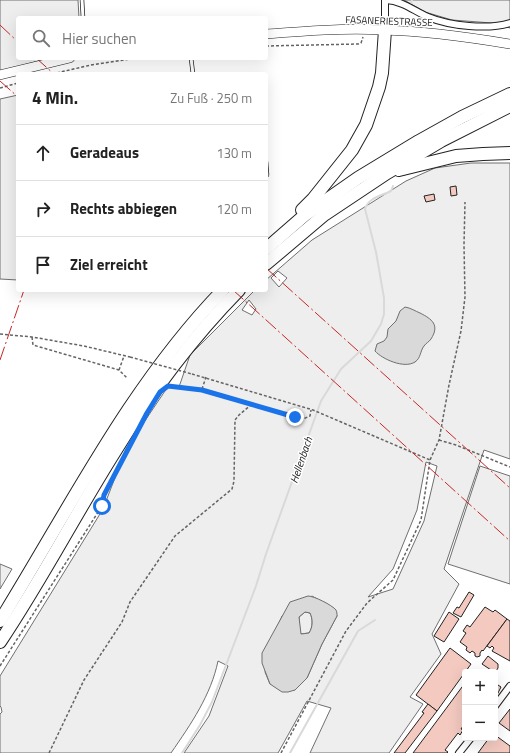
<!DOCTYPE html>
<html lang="de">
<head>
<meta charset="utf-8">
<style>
  :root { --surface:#fff; --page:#f2f2f2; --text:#222; --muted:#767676; --line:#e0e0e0 }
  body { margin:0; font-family:"Titillium Web",sans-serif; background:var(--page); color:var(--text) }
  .controls { position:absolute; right:12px; bottom:12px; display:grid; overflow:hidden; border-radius:4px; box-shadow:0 4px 16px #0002 }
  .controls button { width:36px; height:36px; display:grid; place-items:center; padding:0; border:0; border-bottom:1px solid var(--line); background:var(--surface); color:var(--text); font:20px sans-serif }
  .stop { position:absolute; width:12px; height:12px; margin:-9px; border:3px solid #1a73e8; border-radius:50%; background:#fff }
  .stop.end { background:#1a73e8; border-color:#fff; box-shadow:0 1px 4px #0008 }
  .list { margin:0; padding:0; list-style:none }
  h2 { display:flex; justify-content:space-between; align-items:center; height:52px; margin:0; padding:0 16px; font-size:17px }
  h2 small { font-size:13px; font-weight:400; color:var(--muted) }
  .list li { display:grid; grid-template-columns:26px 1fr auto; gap:12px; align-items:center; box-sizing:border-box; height:56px; padding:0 16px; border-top:1px solid var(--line) }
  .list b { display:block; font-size:15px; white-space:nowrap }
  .list em { font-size:13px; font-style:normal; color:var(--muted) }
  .icon { flex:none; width:22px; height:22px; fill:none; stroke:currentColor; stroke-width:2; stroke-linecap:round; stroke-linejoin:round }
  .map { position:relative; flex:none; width:510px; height:753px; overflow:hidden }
  .search { position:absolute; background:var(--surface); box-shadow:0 4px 16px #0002; left:16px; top:16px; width:252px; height:44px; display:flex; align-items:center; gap:10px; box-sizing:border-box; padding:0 14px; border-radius:4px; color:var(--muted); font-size:15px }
  .panel { position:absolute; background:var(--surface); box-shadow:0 4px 16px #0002; left:16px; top:72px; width:252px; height:220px; border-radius:4px }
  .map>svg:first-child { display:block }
  .green { fill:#eee; stroke:#6f6f6f; fill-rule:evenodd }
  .water { fill:#d9d9d9; stroke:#6f6f6f; fill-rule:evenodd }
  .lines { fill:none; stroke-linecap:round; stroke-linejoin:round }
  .stream { stroke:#d9d9d9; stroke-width:2 }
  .building { fill:#f3c9c0; stroke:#222 }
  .lane-casing { stroke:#222; stroke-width:4.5 }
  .street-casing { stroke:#222; stroke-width:8 }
  .secondary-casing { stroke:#222; stroke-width:10 }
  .highway-casing { stroke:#222; stroke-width:14 }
  .path { stroke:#646464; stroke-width:1.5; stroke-dasharray:3 2; stroke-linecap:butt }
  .lane { stroke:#fff; stroke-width:3 }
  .street { stroke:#fff; stroke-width:6 }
  .secondary { stroke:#fff; stroke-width:9 }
  .highway { stroke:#fff; stroke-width:12 }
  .path-bridge { stroke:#646464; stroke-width:1.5; stroke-dasharray:3 2; stroke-linecap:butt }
  .power { stroke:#c62828; stroke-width:1; stroke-dasharray:14 3 2 3; stroke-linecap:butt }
  .route { stroke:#1a73e8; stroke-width:5 }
  .labels { text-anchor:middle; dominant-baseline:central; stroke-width:3; stroke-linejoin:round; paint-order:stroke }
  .street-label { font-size:10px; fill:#222; stroke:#fff }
  .water-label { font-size:11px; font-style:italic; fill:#222; stroke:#fff }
</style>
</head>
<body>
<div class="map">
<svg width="510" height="753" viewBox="0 0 510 753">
  <rect width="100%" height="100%" fill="#fff"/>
  <g class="green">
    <path d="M0 0H78L79 18H18V58H49L0 72Z"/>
    <path d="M404 0H510V28L492 23 452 20 425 12Z"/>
    <path d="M18 95V280L0 279V99Z"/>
    <path d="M471 163H510V459L484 450 444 569 459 584 432 634 441 654 410 697 423 704 389 753H310L331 708 307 701 278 753H184L209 716 228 666 218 661C211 695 191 724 171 753H0V714L2 712 1 707 0 706V676L103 509 126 449 169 385 179 387 190 355 255 290H266V280L312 240 406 181 435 168ZM278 271 287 278 279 287 271 278ZM249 300 256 309 252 315 242 310ZM426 462 437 466 424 521 393 589 368 597 393 569 417 510ZM312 596 335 609 337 616 322 644 307 678 295 690 270 684 265 672 276 630 282 616Z"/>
    <path d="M480 466 510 476V584L448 564Z"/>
    <path d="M0 564 12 569 0 589Z"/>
    <path d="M305 612 310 613C313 619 313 627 309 633L300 634 299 617Z"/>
  </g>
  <g class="water">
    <path d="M405 307C411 308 415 311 420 313 432 319 440 325 431 339 429 342 426 343 424 346 420 351 421 358 415 362 404 369 382 359 375 351L377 344 384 341 387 337 388 329 396 321 400 311Z"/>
    <path d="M308 596C314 596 332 605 336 610 337 612 337 614 337 616L322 644 307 678 295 690 288 692H282L270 684 262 663V653L290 602ZM305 612 310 613C313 619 313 627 309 633L301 634 299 617Z"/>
  </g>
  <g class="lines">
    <g class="stream">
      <path d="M411 4 412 0"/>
      <path d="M182 753 200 725 212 702 256 586 266 554 321 401 341 369 371 341 381 324 384 314V298L376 252 365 209C368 198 381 196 391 191L393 186"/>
      <path d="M290 753 358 631 375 620"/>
    </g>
  </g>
  <g class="building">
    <path d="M456 186 457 195 451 196 450 187Z"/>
    <path d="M434 194 435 200 426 202 424 196Z"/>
    <path d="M469 592 474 595 461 617 453 613 457 607 459 608Z"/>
    <path d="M485 607 493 612 495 610 507 619 483 651 482 650 480 653V656L477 657 475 656V653L472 651 470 653 466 650 467 647 460 642 466 633 463 631 467 625 470 627Z"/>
    <path d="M449 612 459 619 444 642 434 636Z"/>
    <path d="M507 619 510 621V661L492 651 494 648 492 646 490 648 487 646Z"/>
    <path d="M450 648 471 664 437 711 416 695Z"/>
    <path d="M488 656 498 664V668L496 671 491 670 482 664Z"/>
    <path d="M465 683V723L461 729 463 730 460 735 458 733 445 750 448 752 447 753H413Z"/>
    <path d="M495 683 501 687 497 695 495 693Z"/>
    <path d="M428 704 437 711 405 753H394L424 713 422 712Z"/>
    <path d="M510 709V731L499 723Z"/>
    <path d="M495 735 510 746V753H478L489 738H495Z"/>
  </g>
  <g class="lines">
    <defs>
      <g id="lane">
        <path d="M82 0 83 18"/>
        <path d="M191 58 193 74"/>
        <path d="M266 162 267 175H266"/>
      </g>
      <g id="street">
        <path d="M386 0C403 1 414 11 428 17 450 26 488 30 510 23"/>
        <path d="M385 30V0"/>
        <path d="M495 706 510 686"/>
        <path d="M459 753 471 738"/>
      </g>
      <g id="secondary">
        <path d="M266 34C305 31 344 28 382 30 425 31 468 37 510 44"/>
        <path d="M0 75 70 58"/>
      </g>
      <g id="highway">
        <path d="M399 170 456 156 483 154 510 153"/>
        <path d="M302 210 313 199 352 150 366 125 379 87 382 73 385 30"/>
        <path d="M266 249 305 215 358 178 419 141 462 117 510 94"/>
        <path d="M266 264 324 215 387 173 441 141 510 106"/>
        <path d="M0 621C70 508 130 386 223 290"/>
        <path d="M0 642C41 581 75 515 114 453 150 394 191 339 239 290"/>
      </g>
    </defs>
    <use href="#lane" class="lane-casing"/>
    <use href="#street" class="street-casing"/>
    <use href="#secondary" class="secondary-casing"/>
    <use href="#highway" class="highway-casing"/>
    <g class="path">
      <path d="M266 46 358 44 361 43 363 37"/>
      <path d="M52 74 91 65 137 58"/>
      <path d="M0 88 18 83"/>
      <path d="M0 334 32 337 84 346 130 357"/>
      <path d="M32 337 33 345 119 370 127 378"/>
      <path d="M119 370 124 356"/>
      <path d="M192 374 313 410 430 460"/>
      <path d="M169 386 202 390 303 419 310 416 311 410"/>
      <path d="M202 389 206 377"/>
      <path d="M439 440 456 445 510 467"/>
      <path d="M0 666 102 506 104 495 123 457"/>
      <path d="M49 753 84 680 122 622 130 602 175 536 232 489 234 481 235 420 239 415 252 404"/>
      <path d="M281 753 346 631 367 603 393 580 421 520 430 460 439 440 449 385 461 331 465 297 464 245 465 202"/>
    </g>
    <use href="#lane" class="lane"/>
    <use href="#street" class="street"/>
    <use href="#secondary" class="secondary"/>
    <use href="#highway" class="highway"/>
    <path class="path-bridge" d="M130 357 192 374"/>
    <g class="power">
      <path d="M0 25 18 42"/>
      <path d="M36 58 54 74"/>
      <path d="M0 81 18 97"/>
      <path d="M266 268 510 488"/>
      <path d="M233 290 510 541"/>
      <path d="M0 360 24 290"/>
    </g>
  </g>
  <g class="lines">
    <path class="route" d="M102 506 104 495 147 413 160 392 168 386 202 390 295 417"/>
  </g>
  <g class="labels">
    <g class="street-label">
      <text transform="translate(389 21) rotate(2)">FASANERIESTRASSE</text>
    </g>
    <g class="water-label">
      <text transform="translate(301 460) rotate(-71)">Hellenbach</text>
    </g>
  </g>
</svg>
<div class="controls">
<button>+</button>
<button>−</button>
</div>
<div class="stop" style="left:102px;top:506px"></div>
<div class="stop end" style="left:295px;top:417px"></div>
<div class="search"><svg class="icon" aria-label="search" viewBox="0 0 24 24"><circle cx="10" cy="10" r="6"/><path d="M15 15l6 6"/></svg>Hier suchen</div>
<section class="panel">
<h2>4 Min.<small>Zu Fuß · 250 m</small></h2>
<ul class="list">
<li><svg class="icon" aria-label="ahead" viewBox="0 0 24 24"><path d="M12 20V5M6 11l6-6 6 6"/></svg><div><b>Geradeaus</b></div><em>130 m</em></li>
<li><svg class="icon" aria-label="right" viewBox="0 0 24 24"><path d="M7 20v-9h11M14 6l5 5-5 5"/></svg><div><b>Rechts abbiegen</b></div><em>120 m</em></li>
<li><svg class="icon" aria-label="arrive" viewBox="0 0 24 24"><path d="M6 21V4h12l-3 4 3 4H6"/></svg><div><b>Ziel erreicht</b></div></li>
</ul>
</section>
</div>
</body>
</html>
